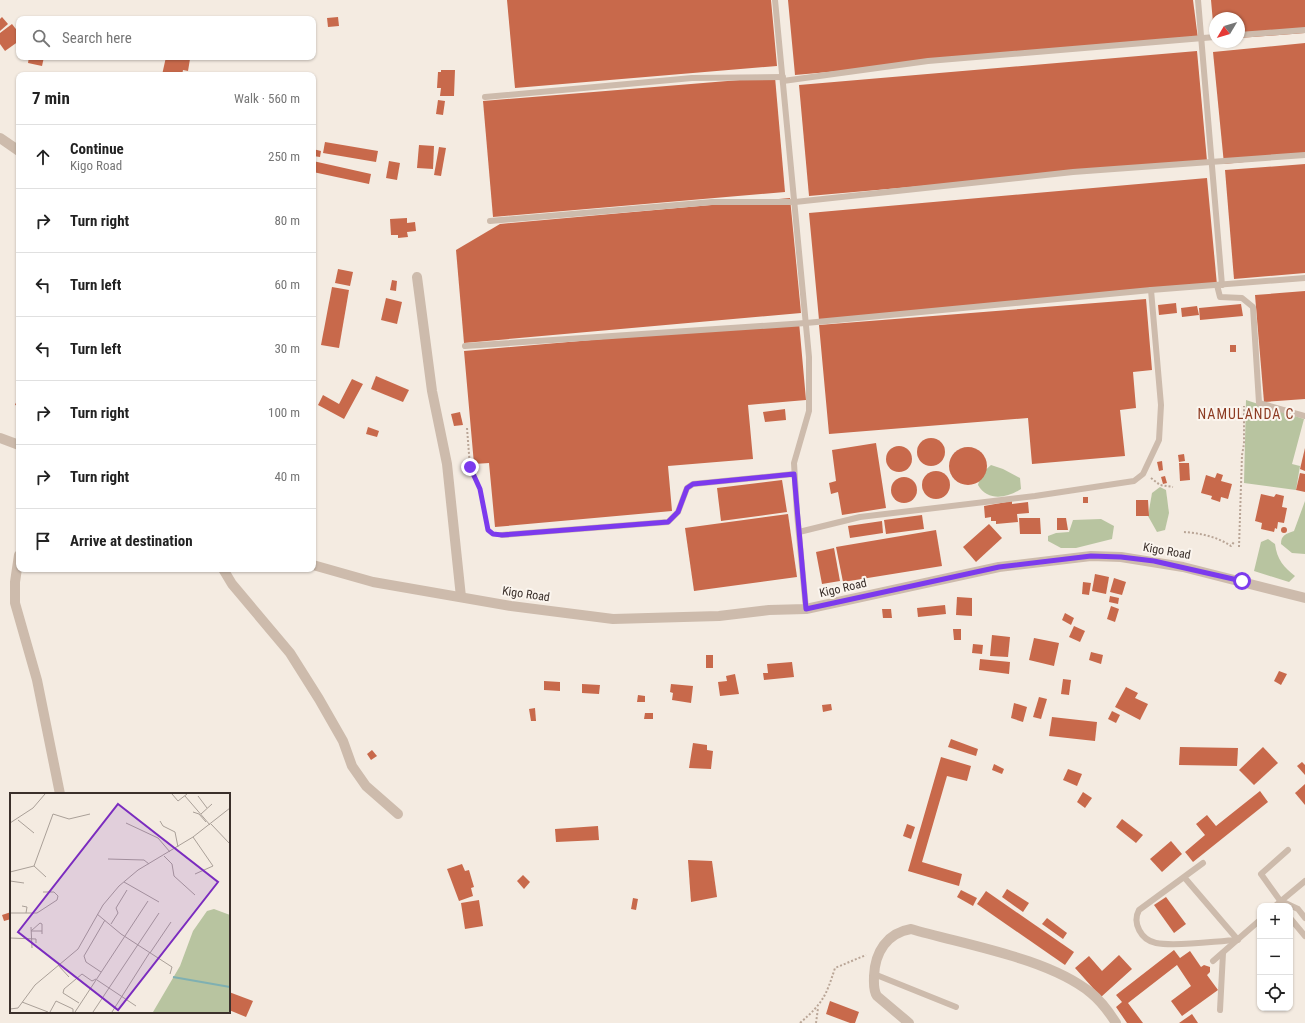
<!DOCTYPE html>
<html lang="en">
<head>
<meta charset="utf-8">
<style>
  :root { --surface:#fff; --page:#f6f6f6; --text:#222; --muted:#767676; --line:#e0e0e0 }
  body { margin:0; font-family:"Roboto Condensed",sans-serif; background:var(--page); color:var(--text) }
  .controls { position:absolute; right:12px; bottom:12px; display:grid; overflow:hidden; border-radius:8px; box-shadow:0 1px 3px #0004 }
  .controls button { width:36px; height:36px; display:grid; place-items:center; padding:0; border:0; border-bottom:1px solid var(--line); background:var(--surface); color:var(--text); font:20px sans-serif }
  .compass { position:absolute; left:1209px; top:12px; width:36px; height:36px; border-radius:50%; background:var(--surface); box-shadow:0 1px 3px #0004; rotate:232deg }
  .stop { position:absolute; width:12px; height:12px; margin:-9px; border:3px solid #7c3aed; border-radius:50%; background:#fff }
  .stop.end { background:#7c3aed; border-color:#fff; box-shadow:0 1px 4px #0008 }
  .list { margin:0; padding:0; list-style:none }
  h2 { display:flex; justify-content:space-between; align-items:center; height:52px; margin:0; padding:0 16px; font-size:17px }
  h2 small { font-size:13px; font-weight:400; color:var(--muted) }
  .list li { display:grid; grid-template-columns:26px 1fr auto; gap:12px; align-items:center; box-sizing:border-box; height:64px; padding:0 16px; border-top:1px solid var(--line) }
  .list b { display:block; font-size:15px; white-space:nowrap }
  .list p { margin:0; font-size:13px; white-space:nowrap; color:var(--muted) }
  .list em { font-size:13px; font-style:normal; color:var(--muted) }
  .icon { flex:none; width:22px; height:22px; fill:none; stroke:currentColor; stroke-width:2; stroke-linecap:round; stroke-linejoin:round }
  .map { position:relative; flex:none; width:1305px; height:1023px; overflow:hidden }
  .search { position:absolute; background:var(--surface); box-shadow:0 1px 3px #0004; left:16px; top:16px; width:300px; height:44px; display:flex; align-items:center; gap:10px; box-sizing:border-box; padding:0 14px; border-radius:8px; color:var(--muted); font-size:15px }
  .panel { position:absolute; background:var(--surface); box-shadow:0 1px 3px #0004; left:16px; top:72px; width:300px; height:500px; border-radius:8px }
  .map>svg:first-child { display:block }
  .green { fill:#b8c4a0 }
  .building { fill:#c8694b }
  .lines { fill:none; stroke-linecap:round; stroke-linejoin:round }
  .path { stroke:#b9a596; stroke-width:2; stroke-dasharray:2 2; stroke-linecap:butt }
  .service { stroke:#cdbbac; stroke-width:6 }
  .minor { stroke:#cdbbac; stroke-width:10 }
  .tertiary { stroke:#cdbbac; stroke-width:10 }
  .route { stroke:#7c3aed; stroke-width:5 }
  .labels { text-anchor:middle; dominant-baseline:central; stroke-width:4; stroke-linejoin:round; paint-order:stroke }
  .street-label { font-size:12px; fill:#3b302b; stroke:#fbf5ee }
  .quarter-label { font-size:14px; letter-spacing:1px; fill:#8c3b22; stroke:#fbf5ee }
  .inset-river { fill:none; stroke:#7fb0b2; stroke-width:2 }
  .inset-road { fill:none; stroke:#aaa098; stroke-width:1 }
  .view { fill:#7b2cbf; fill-opacity:0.15; stroke:#7b2cbf; stroke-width:2 }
  .inset-edge { fill:none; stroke:#3b302b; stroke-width:2 }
</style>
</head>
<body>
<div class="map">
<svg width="1305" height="1023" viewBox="0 0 1305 1023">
  <rect width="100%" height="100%" fill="#f4ebe1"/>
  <g class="green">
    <path d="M1246 400 1304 419 1292 464 1300 466 1296 490 1244 483Z"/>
    <path d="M991 465 1003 469 1020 478 1021 489C1007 498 988 502 978 485L981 474Z"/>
    <path d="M1160 487 1166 490 1169 513 1165 530 1157 532 1148 516 1152 493Z"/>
    <path d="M1305 501V554L1292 553 1281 544C1281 535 1286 534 1294 531Z"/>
    <path d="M1101 519 1114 526 1112 539 1076 548H1061L1048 541V536L1056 533 1069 532 1073 520Z"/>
    <path d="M1268 539 1275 544C1277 560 1284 567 1295 576L1289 582 1254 571 1261 542Z"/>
  </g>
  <g class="building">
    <path d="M507 0H771L777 66 515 88Z"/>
    <path d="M788 0H1193L1198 39 795 75Z"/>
    <path d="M1211 0H1305V33L1239 38V18H1215L1214 34Z"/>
    <path d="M2 17 8 24 0 31V19Z"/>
    <path d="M338 17 339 26 328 27 327 18Z"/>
    <path d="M12 24 19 33V41L5 51 0 44V33Z"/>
    <path d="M1305 43V156L1224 164 1213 52Z"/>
    <path d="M1197 51 1207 161 809 196 799 85Z"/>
    <path d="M29 57H44L42 66 28 63Z"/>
    <path d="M166 57H186L190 59 188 71 183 70 182 75H162Z"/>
    <path d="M441 70H455L454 96H440L441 88H437L438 72H441Z"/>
    <path d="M775 77 785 192 493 217 483 101Z"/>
    <path d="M438 100 445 101 443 115 436 114Z"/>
    <path d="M325 142 378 151 376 162 323 153Z"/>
    <path d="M419 145 434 146 433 169 417 168Z"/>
    <path d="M439 147 446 148 441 176 434 175Z"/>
    <path d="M313 149 321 151 320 157 313 156Z"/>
    <path d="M313 161 371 174 369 184 313 172Z"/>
    <path d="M389 161 400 163 397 180 386 178Z"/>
    <path d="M1305 164V273L1234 279 1225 170Z"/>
    <path d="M1207 178 1217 285 819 320 809 213Z"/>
    <path d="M790 198 801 313 464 343 456 250 500 224Z"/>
    <path d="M407 218V223L415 222 416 231 407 232 408 237 398 238V235H391L390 219Z"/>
    <path d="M338 269 353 272 350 286 335 283Z"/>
    <path d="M392 280 397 281 396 291 390 290Z"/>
    <path d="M332 287 349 290 339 348 321 345Z"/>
    <path d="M1305 291V399L1264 402 1255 295Z"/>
    <path d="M386 298 402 302 397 324 381 320Z"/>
    <path d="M1146 299 1152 370 1133 372 1136 408 1120 410 1125 456 1032 464 1028 418 829 434 819 325Z"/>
    <path d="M1176 303 1177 313 1159 315 1158 305Z"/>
    <path d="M1241 304 1243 316 1200 320 1199 308Z"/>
    <path d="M1197 306 1199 315 1182 317 1181 308Z"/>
    <path d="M799 322 806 400 748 405 753 459 668 466 672 511 495 527 489 463 474 464 464 351Z"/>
    <rect x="1230" y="345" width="6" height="7"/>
    <path d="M376 376 409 390 403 402 371 389Z"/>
    <path d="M352 379 363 384 344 419 318 405 323 395 339 404Z"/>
    <path d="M19 395V406L15 405Z"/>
    <path d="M785 409 786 420 765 422 763 412Z"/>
    <path d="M460 412 463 425 454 426 451 414Z"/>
    <path d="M368 427 379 431 377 437 366 434Z"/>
    <circle cx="931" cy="452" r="14"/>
    <path d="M876 443 886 508 842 515 838 492 831 494 829 483 836 481 832 450Z"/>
    <circle cx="899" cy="459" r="13"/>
    <circle cx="968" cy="466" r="19"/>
    <path d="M1305 448V471L1300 469Z"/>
    <path d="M1184 454 1185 461 1179 462 1178 455Z"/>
    <path d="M1162 461 1163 470 1159 471 1157 462Z"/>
    <path d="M1179 463H1189L1190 480 1180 481Z"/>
    <circle cx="936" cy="485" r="14"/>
    <path d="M1217 473 1223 475 1221 481 1232 484 1228 499 1221 497 1220 502 1211 499 1212 496 1201 493 1206 475 1215 478Z"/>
    <path d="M1300 473 1305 474V492L1296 490Z"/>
    <path d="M1165 476 1167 483 1163 484 1161 477Z"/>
    <circle cx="904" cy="490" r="13"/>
    <path d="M782 480 787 512 721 521 717 488Z"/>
    <path d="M1261 494 1274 497 1276 494 1284 496 1282 507 1287 508 1284 523 1278 522 1277 529 1275 528 1274 532 1261 529 1262 523 1255 521Z"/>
    <rect x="1083" y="497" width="5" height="6"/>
    <path d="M1136 500H1148L1149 516H1136Z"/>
    <path d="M1012 501V504L1028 502 1029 513 1017 514 1018 522 996 524V521H991V517L985 518 984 506Z"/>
    <path d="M788 514 797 577 694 591 685 528Z"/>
    <path d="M922 515 924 529 886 534 884 520Z"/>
    <path d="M1019 518H1040L1041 534H1020Z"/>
    <path d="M1057 518H1066L1068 530H1057Z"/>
    <path d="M882 521 883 533 850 538 848 526Z"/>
    <path d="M989 524 1002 538 976 562 963 547Z"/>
    <circle cx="1284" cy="530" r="3"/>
    <path d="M936 530 942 566 843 582 836 547Z"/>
    <path d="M834 548 840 581 822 584 816 552Z"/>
    <path d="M1095 574 1109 577 1106 594 1092 591Z"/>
    <path d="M1114 578 1126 582 1122 595 1110 592Z"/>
    <path d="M1083 582 1091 583 1089 595 1082 594Z"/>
    <path d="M1110 596 1119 598 1118 604 1109 602Z"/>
    <path d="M957 597 972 598V616L956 615Z"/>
    <path d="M945 605 946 614 918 617 917 608Z"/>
    <path d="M1111 606 1119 609 1115 622 1107 619Z"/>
    <path d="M882 609H891L892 618H883Z"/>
    <path d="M1065 613 1074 618 1071 625 1062 620Z"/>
    <path d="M1074 626 1085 631 1080 642 1069 637Z"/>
    <path d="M953 629H961V640H954Z"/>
    <path d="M992 635 1010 637 1008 657 990 656Z"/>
    <path d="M1034 638 1059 643 1054 666 1029 660Z"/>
    <path d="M973 644 983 645 982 654 972 653Z"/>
    <path d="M1091 652 1103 655 1101 664 1089 660Z"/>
    <rect x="706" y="655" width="7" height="13"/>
    <path d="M980 659 1010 662 1009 674 979 670Z"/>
    <path d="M792 662 794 677 764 680 763 673H768L767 664Z"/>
    <path d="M1279 671 1287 674 1281 685 1274 681Z"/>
    <path d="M735 674 739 694 720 696 718 682 727 681 726 676Z"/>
    <path d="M1063 679 1071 680 1069 695 1061 694Z"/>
    <path d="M544 681 560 682V691L544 690Z"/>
    <path d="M582 684 600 685 599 694 582 693Z"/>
    <path d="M671 684 693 686 691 703 672 700 673 693 670 692Z"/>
    <path d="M1126 687 1138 693 1135 698 1148 704 1140 720 1115 707Z"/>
    <path d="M638 695 645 696V702H637Z"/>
    <path d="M1039 697 1047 699 1041 719 1033 717Z"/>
    <path d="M1014 703 1027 707 1023 722 1011 718Z"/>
    <path d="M831 704 832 710 823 712 822 705Z"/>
    <path d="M535 708 536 721H531L529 709Z"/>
    <path d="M1112 711 1120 715 1116 723 1108 719Z"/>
    <path d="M645 713H653V719H644Z"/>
    <path d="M1052 717 1097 722 1095 741 1049 736Z"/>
    <path d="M951 739 978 749 976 756 948 747Z"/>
    <path d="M693 743 707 745V750L713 751 711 769 689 768Z"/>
    <path d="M1180 747 1238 748 1237 766 1179 765Z"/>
    <path d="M1263 747 1278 763 1254 785 1239 770Z"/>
    <path d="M372 750 377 756 371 760 367 754Z"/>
    <path d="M941 757 971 766 967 781 947 776 922 862 962 874 959 886 908 871Z"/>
    <path d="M1302 762 1305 765V775L1297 766Z"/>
    <path d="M994 764 1004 769 1002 774 992 770Z"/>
    <path d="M1068 769 1082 774 1077 786 1063 780Z"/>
    <path d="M1305 784V805L1295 793Z"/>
    <path d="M1260 791 1268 802 1193 862 1185 852 1205 835 1196 824 1207 815 1216 826Z"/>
    <path d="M1083 792 1092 798 1085 808 1077 802Z"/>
    <path d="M1122 819 1143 835 1136 843 1116 827Z"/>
    <path d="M907 824 915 827 911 839 903 836Z"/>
    <path d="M598 826 599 840 556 842 555 829Z"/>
    <path d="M1171 841 1182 854 1162 872 1150 859Z"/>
    <path d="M688 860 712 861 717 897 691 902Z"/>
    <path d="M462 864 465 871 469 870 474 887 471 888 473 896 459 901 447 869Z"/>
    <path d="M523 875 530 882 524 889 517 881Z"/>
    <path d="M1007 889 1029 903 1023 912 1002 897Z"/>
    <path d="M961 890 977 898 973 906 957 897Z"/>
    <path d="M986 891 1074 952 1065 965 977 904Z"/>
    <path d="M1166 897 1186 924 1174 933 1154 905Z"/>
    <path d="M633 898 638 899 636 910 631 909Z"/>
    <path d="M479 900 483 926 465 929 461 903Z"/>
    <path d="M11 912V919L4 921 2 915Z"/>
    <path d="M1047 918 1067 933 1063 939 1042 924Z"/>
    <path d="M1174 950 1180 958 1190 951 1201 967 1204 965 1210 967V972L1207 975 1218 990 1182 1016 1171 1001 1191 986 1177 965 1128 1003 1143 1023H1127L1116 1007 1122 1002 1116 995Z"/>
    <path d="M1119 955 1132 969 1101 997 1075 968 1089 956 1102 971Z"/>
    <path d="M229 992 253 1001 246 1017 229 1010Z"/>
    <path d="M830 1001 859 1012 855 1023H850L826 1014Z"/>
    <path d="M1192 1014 1198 1023H1179Z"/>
  </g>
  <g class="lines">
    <g class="path">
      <path d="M467 428 470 467 480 489 488 530 495 534"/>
      <path d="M1151 478 1160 485 1173 487"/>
      <path d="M1184 532C1200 533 1218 537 1231 546L1234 542"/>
      <path d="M1239 547 1242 455 1244 444V406"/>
      <path d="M800 1023C823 1003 826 996 835 968L866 955"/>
      <path d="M816 1023 818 1008"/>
    </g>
    <g class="service">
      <path d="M775 0 809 357V411L794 463 797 513 806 609"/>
      <path d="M1198 0 1222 285"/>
      <path d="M1239 35 1305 30"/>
      <path d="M783 81 928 61 1215 37"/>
      <path d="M485 97 692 78 783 77"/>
      <path d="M490 221 712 202H795L1073 172 1305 155"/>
      <path d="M1217 285 1220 297 1242 298 1253 307 1259 403 1305 416"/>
      <path d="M465 346 806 323 1151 290 1305 278"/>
      <path d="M799 532 860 517 1035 496 1134 481 1143 474 1159 440 1161 405 1151 290"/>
      <path d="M502 535 668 522 678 512 687 488 693 484 794 474"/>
      <path d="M1184 877 1238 940C1215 941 1177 947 1156 943 1141 940 1132 923 1139 910L1203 863"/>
      <path d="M1281 901 1298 909 1305 918"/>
      <path d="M1275 906 1305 881"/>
      <path d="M1284 906 1261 874 1288 850"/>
      <path d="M1290 918 1305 936"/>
      <path d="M1213 961 1260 920"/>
      <path d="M874 974 956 1007"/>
      <path d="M1220 1010 1223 953"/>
    </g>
    <g class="minor">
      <path d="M0 138 19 151"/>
      <path d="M417 277 432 391 447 464 461 597"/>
      <path d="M19 555 15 582V603L37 680 60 794"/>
      <path d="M223 569 232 584 290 653 319 699 343 741 352 766 366 786 398 814"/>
      <path d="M909 1023 877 996C873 990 874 983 874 976 875 952 887 933 911 929 965 945 1048 958 1091 993 1101 1001 1109 1012 1116 1023"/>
    </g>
    <g class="tertiary">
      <path d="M0 438 19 445"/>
      <path d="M313 565 373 582 511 606 613 619 719 616 769 610 806 609 999 567 1091 556 1121 557 1183 567 1305 598"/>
    </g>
  </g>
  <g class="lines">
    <path class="route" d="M470 467 480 489 488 530 493 534 502 535 668 522 678 512 687 488 693 484 794 474 806 609 999 567 1091 556 1121 557 1154 561 1242 581"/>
  </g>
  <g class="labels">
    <g class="street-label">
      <text transform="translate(1167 551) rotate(10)">Kigo Road</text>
      <text transform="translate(843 588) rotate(-13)">Kigo Road</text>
      <text transform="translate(526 594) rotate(8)">Kigo Road</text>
    </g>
    <g class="quarter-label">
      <text x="1246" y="414">NAMULANDA C</text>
    </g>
  </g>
  <g transform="translate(10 793)">
    <rect width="220" height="220" fill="#f4ebe1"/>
    <path d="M204 116 220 122V219H143L170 173 183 138 197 118Z" fill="#b8c4a0"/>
    <path class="inset-river" d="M163 184 220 194"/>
    <path class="inset-road" d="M162 1 168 8 177 1M175 3 200 32M188 3 197 15M183 19 189 21 196 29M191 21 202 11M8 27 24 40M150 28 153 33 165 39 168 54M0 30 23 15 35 1M116 30 148 45 160 59M201 31 220 51M183 44 203 73 185 81M154 63 162 71 164 83 185 102M98 66 134 67 139 71M24 73 43 21 59 26 80 21M0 79 24 73 36 84M0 88 14 90M114 89 149 109M12 113 17 114 16 120H27L47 107 48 103 44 99H33M0 120H16M87 121 111 141 162 174 160 181M101 131 108 120 106 115 117 97M21 134 22 155M32 141V131L30 130 21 138H32M0 145 26 146V150M140 160 161 129M48 172 59 184M91 179 76 169 74 163 95 127M87 187 126 213M12 209 38 219M69 210 53 200 54 196 72 181 82 188 86 186M0 216 8 215 25 192 68 156 93 112 109 93 128 77 183 44 220 15M40 219 46 208 63 216V219M65 219 138 108M83 219 149 120M102 219 140 159"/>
    <path class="view" d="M108 11 208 89 108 217 8 139Z"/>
    <rect width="220" height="220" class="inset-edge"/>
  </g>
</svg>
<div class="controls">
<button>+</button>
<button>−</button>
<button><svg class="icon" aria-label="locate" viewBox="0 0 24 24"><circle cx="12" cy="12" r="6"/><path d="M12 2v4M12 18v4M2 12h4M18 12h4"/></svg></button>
</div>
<svg class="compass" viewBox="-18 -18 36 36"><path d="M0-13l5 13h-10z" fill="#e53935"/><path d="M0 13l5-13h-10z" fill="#767676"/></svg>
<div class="stop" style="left:1242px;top:581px"></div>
<div class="stop end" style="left:470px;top:467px"></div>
<div class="search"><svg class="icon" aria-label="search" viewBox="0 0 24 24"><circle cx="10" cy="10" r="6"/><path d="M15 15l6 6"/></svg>Search here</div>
<section class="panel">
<h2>7 min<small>Walk · 560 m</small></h2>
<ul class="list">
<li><svg class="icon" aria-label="ahead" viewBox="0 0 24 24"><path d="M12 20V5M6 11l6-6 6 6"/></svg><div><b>Continue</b><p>Kigo Road</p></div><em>250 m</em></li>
<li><svg class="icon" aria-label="right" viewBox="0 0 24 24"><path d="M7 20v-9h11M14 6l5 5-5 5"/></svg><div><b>Turn right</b></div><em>80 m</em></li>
<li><svg class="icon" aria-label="left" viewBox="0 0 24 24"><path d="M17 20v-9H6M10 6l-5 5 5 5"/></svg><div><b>Turn left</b></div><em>60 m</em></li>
<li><svg class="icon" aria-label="left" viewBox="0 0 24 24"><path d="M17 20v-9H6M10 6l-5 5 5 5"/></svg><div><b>Turn left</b></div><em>30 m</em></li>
<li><svg class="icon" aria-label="right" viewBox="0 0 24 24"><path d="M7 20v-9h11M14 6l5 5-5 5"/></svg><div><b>Turn right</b></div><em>100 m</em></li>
<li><svg class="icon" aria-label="right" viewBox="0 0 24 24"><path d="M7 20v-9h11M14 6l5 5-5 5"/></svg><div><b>Turn right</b></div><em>40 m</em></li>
<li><svg class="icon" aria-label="arrive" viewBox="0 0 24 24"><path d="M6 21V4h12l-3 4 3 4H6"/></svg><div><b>Arrive at destination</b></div></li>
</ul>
</section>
</div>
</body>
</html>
